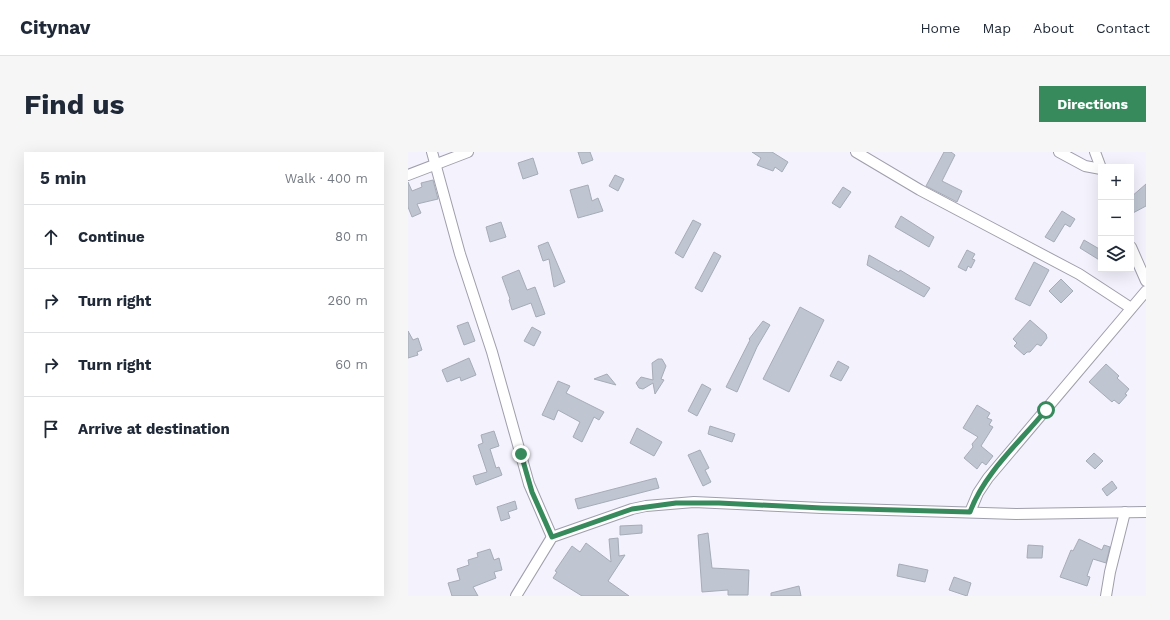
<!DOCTYPE html>
<html lang="en">
<head>
<meta charset="utf-8">
<style>
  :root { --surface:#fff; --page:#f6f6f7; --text:#1f2937; --muted:#747a83; --line:#e0e1e3; --accent:#378a5c }
  body { margin:0; font-family:"Work Sans",sans-serif; background:var(--page); color:var(--text) }
  .controls { position:absolute; right:12px; top:12px; display:grid; overflow:hidden; border-radius:0px; box-shadow:0 4px 16px #0002 }
  .controls button { width:36px; height:36px; display:grid; place-items:center; padding:0; border:0; border-bottom:1px solid var(--line); background:var(--surface); color:var(--text); font:20px sans-serif }
  .stop { position:absolute; width:12px; height:12px; margin:-9px; border:3px solid #378a5c; border-radius:50%; background:#fff }
  .stop.end { background:#378a5c; border-color:#fff; box-shadow:0 1px 4px #0008 }
  .list { margin:0; padding:0; list-style:none }
  h2 { display:flex; justify-content:space-between; align-items:center; height:52px; margin:0; padding:0 16px; font-size:17px }
  h2 small { font-size:13px; font-weight:400; color:var(--muted) }
  .list li { display:grid; grid-template-columns:26px 1fr auto; gap:12px; align-items:center; box-sizing:border-box; height:64px; padding:0 16px; border-top:1px solid var(--line) }
  .list b { display:block; font-size:15px; white-space:nowrap }
  .list em { font-size:13px; font-style:normal; color:var(--muted) }
  .icon { flex:none; width:22px; height:22px; fill:none; stroke:currentColor; stroke-width:2; stroke-linecap:round; stroke-linejoin:round }
  .map { position:relative; flex:none; width:738px; height:444px; overflow:hidden; border-radius:0px }
  header { display:flex; align-items:center; gap:24px; box-sizing:border-box; height:56px; padding:0 20px; background:var(--surface); border-bottom:1px solid var(--line) }
  header strong { font-size:19px }
  nav { display:flex; gap:22px; margin-inline-start:auto; font-size:14px }
  .intro { display:flex; align-items:center; justify-content:space-between; box-sizing:border-box; height:96px; padding:0 24px }
  h1 { margin:0; font-size:28px }
  .button { padding:10px 18px; border-radius:0px; background:var(--accent); color:#fff; font-size:14px; font-weight:700 }
  main { display:flex; gap:24px; padding:0 24px }
  aside { flex:1; background:var(--surface); border-radius:0px; box-shadow:0 4px 16px #0002 }
  .map>svg:first-child { display:block }
  .building { fill:#bfc6d1; stroke:#a6acb7 }
  .lines { fill:none; stroke-linecap:round; stroke-linejoin:round }
  .street-casing { stroke:#9f9eab; stroke-width:12 }
  .street { stroke:#fff; stroke-width:10 }
  .route { stroke:#378a5c; stroke-width:5 }
</style>
</head>
<body>
<header>
<strong>Citynav</strong>
<nav><a>Home</a><a>Map</a><a>About</a><a>Contact</a></nav>
</header>
<div class="intro"><h1>Find us</h1><a class="button">Directions</a></div>
<main>
<aside>
<h2>5 min<small>Walk · 400 m</small></h2>
<ul class="list">
<li><svg class="icon" aria-label="ahead" viewBox="0 0 24 24"><path d="M12 20V5M6 11l6-6 6 6"/></svg><div><b>Continue</b></div><em>80 m</em></li>
<li><svg class="icon" aria-label="right" viewBox="0 0 24 24"><path d="M7 20v-9h11M14 6l5 5-5 5"/></svg><div><b>Turn right</b></div><em>260 m</em></li>
<li><svg class="icon" aria-label="right" viewBox="0 0 24 24"><path d="M7 20v-9h11M14 6l5 5-5 5"/></svg><div><b>Turn right</b></div><em>60 m</em></li>
<li><svg class="icon" aria-label="arrive" viewBox="0 0 24 24"><path d="M6 21V4h12l-3 4 3 4H6"/></svg><div><b>Arrive at destination</b></div></li>
</ul>
</aside>
<div class="map">
<svg width="738" height="444" viewBox="0 0 738 444">
  <rect width="100%" height="100%" fill="#f3f2fd"/>
  <g class="building">
    <path d="M170 0H182L185 8 174 12Z"/>
    <path d="M344 0H364L380 10 374 20 367 15 365 19 349 13 353 6Z"/>
    <path d="M536 0H543L547 3 534 29 554 39 549 50 518 34Z"/>
    <path d="M125 6 130 22 115 27 110 11Z"/>
    <path d="M207 23 216 27 210 39 201 34Z"/>
    <path d="M25 28 30 47 9 52 13 61 4 65 0 55V30L4 39 14 35 13 31Z"/>
    <path d="M738 32V54L723 62V45Z"/>
    <path d="M180 33 184 49 190 46 195 59 170 66 162 38Z"/>
    <path d="M435 35 443 40 432 56 424 51Z"/>
    <path d="M654 59 667 67 662 75 657 72 646 90 637 85Z"/>
    <path d="M493 64 526 85 521 95 487 75Z"/>
    <path d="M285 68 293 72 275 106 267 101Z"/>
    <path d="M93 70 98 85 82 90 78 75Z"/>
    <path d="M676 88 693 98V109L672 96Z"/>
    <path d="M140 90 157 130 146 135 141 107 135 109 130 94Z"/>
    <path d="M559 98 567 102 564 107 567 108 563 116 560 114 558 119 550 115Z"/>
    <path d="M306 100 313 104 294 140 287 136Z"/>
    <path d="M461 103 491 120 492 118 522 136 516 145 459 113Z"/>
    <path d="M626 110 641 118 622 154 607 147Z"/>
    <path d="M111 118 119 138 127 135 137 162 128 165 123 151 104 158 101 148 102 147 94 125Z"/>
    <path d="M653 127 665 139 653 151 641 139Z"/>
    <path d="M392 155 416 168 381 240 355 227Z"/>
    <path d="M622 168 638 182 639 186 633 194 629 192 622 200H619L616 203 606 194 609 191 605 187Z"/>
    <path d="M355 169 362 173 349 195 329 240 318 235 342 188 341 187Z"/>
    <path d="M60 170 67 189 56 193 49 174Z"/>
    <path d="M124 175 133 180 126 194 116 189Z"/>
    <path d="M0 179 5 188 10 186 14 198 9 200 10 203 0 206Z"/>
    <path d="M61 206 68 223 53 229 52 225 39 230 34 218Z"/>
    <path d="M250 207H254L258 214 253 227 256 228 247 242 245 231 235 237 231 236 228 231 233 225 245 228 244 211Z"/>
    <path d="M430 209 441 215 433 229 422 224Z"/>
    <path d="M698 212 711 224 709 226 721 237 717 242 719 243 711 252 706 248 704 250 681 230Z"/>
    <path d="M199 222 208 233 186 227Z"/>
    <path d="M150 229 162 234 158 241 196 260 191 268 186 265 174 290 165 285 172 270 150 258 146 268 134 263Z"/>
    <path d="M294 232 303 237 289 264 280 259Z"/>
    <path d="M569 253 582 261 579 266 584 268 581 273 585 275 573 294 585 304 578 313 574 310 569 317 556 306 565 295 564 292 570 285 555 276Z"/>
    <path d="M302 274 327 282 324 290 300 282Z"/>
    <path d="M229 276 254 290 246 304 222 291Z"/>
    <path d="M86 279 91 294 82 297 88 316 91 315 94 323 68 333 65 324 79 320 70 293 75 291 73 283Z"/>
    <path d="M292 298 301 316 297 318 303 330 295 334 280 303Z"/>
    <path d="M686 301 695 309 687 317 678 309Z"/>
    <path d="M248 326 251 336 170 357 167 347Z"/>
    <path d="M704 329 709 336 699 344 694 337Z"/>
    <path d="M107 349 109 357 100 360 102 366 93 369 89 355Z"/>
    <path d="M234 373V381L212 383V374Z"/>
    <path d="M300 381 304 416 341 418 340 443H320V438L294 440 290 383Z"/>
    <path d="M210 386 211 404 217 403 200 429 221 444H174L145 426 149 420 147 419 164 394 172 400 178 391 203 410 201 387Z"/>
    <path d="M671 387 694 398 696 393 702 395 698 411 685 407 679 424 682 425 679 434 652 425 663 398 665 399Z"/>
    <path d="M620 393 635 394 634 406H619Z"/>
    <path d="M82 397 86 408 91 406 94 418 86 420 88 426 65 435 70 444H44L40 431 52 428 49 417 61 413 60 408 70 405 69 401Z"/>
    <path d="M491 412 520 418 517 430 489 424Z"/>
    <path d="M546 425 563 431 559 444 541 438Z"/>
    <path d="M391 434 393 444H363V441Z"/>
  </g>
  <g class="lines">
    <defs>
      <g id="street">
        <path d="M24 0 52 102 84 200 121 332 144 385"/>
        <path d="M448 0 512 38 671 122 723 156"/>
        <path d="M651 0 677 14 693 17"/>
        <path d="M687 0 693 16"/>
        <path d="M0 23 60 0"/>
        <path d="M723 95 738 129"/>
        <path d="M562 360 570 341 580 326 738 139"/>
        <path d="M108 444 144 385 224 357 238 354 286 350 414 356 608 362 738 360"/>
        <path d="M698 444 702 420 717 360"/>
      </g>
    </defs>
    <use href="#street" class="street-casing"/>
    <use href="#street" class="street"/>
  </g>
  <g class="lines">
    <path class="route" d="M113 302 124 340 144 385 224 357 268 351H311L414 356 562 360C576 321 612 290 638 258"/>
  </g>
</svg>
<div class="controls">
<button>+</button>
<button>−</button>
<button><svg class="icon" aria-label="layers" viewBox="0 0 24 24"><path d="M12 4l9 5-9 5-9-5zM3 14l9 5 9-5"/></svg></button>
</div>
<div class="stop" style="left:638px;top:258px"></div>
<div class="stop end" style="left:113px;top:302px"></div>
</div>
</main>
</body>
</html>
